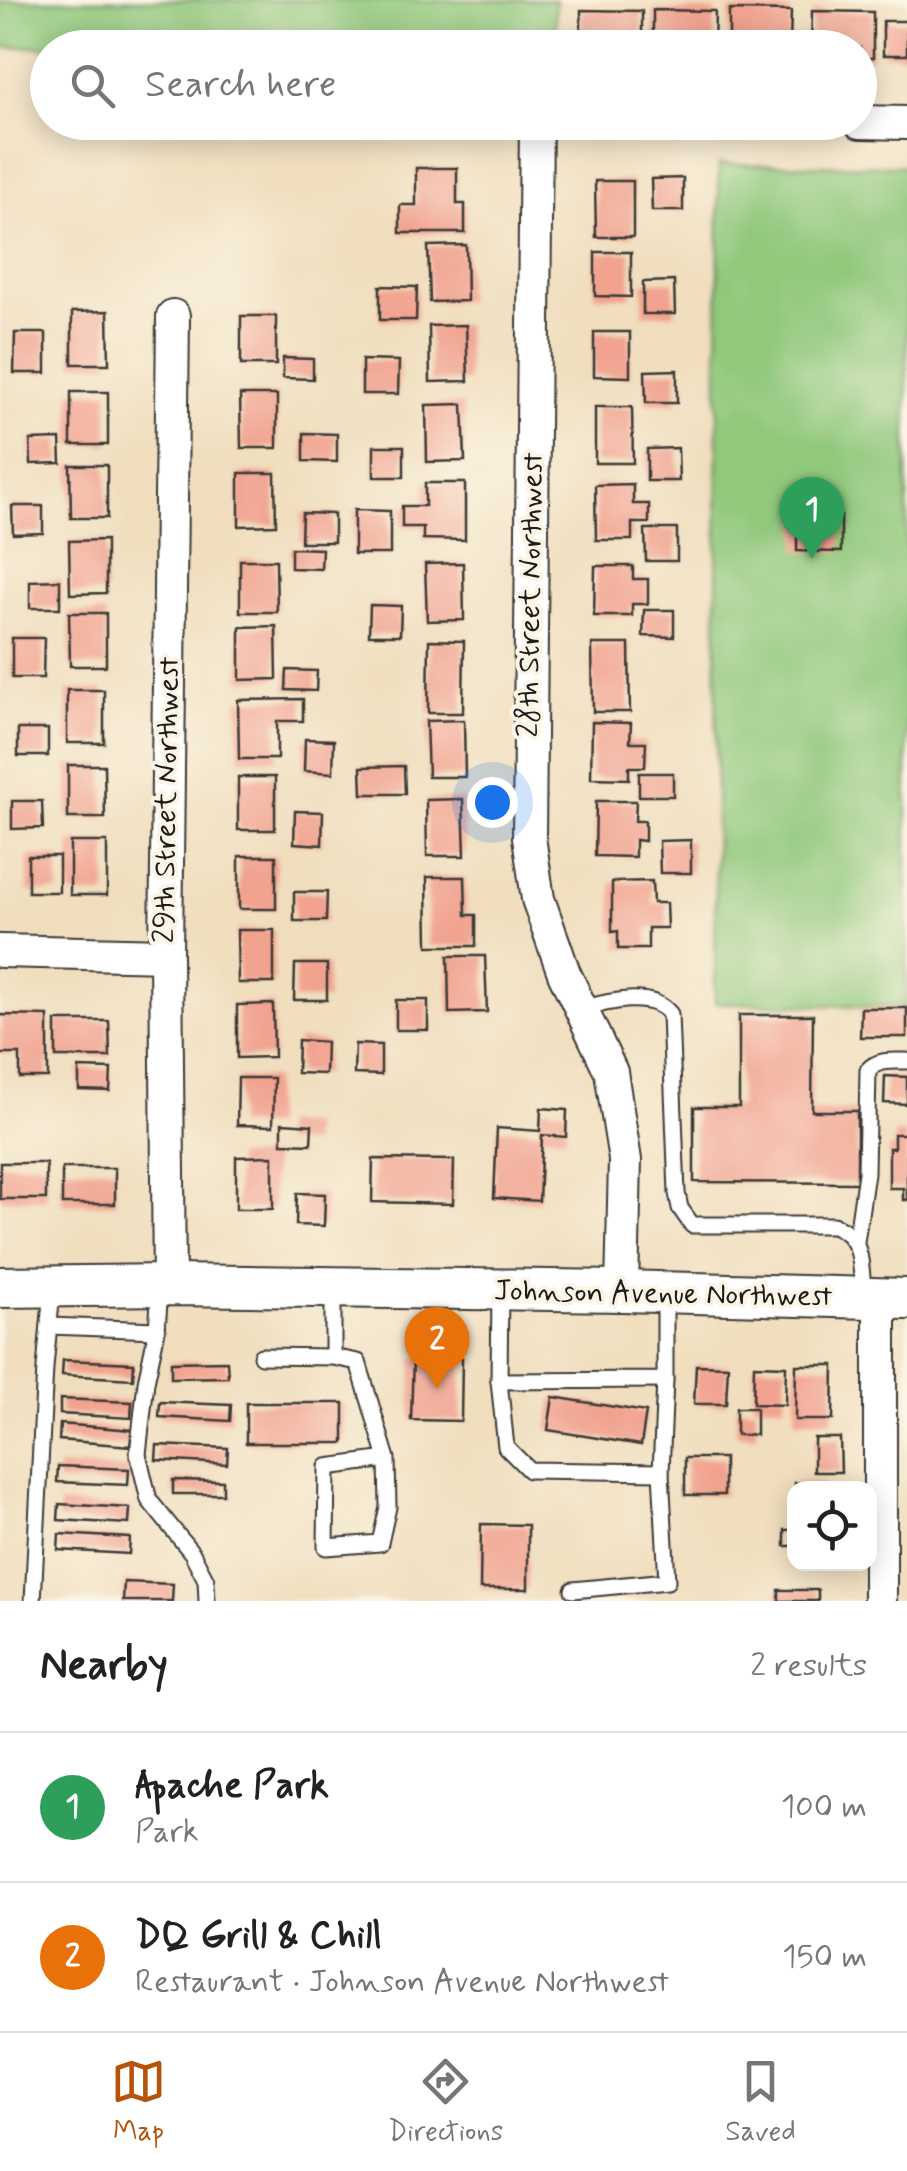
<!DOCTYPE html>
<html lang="en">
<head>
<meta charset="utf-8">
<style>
  :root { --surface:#fff; --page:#f2f2f2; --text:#222; --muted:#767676; --line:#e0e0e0; --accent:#b45309 }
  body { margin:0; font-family:Mynerve,sans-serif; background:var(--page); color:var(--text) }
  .controls { position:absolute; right:30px; bottom:30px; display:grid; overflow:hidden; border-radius:20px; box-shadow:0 5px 25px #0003 }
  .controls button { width:90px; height:90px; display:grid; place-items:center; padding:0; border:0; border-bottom:2px solid var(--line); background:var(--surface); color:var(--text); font:50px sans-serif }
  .you { position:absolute; left:492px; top:802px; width:35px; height:35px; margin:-25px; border:8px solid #fff; border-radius:50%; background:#1a73e8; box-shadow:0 0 0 15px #1a73e833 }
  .badge { display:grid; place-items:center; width:65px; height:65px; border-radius:50%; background:var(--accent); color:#fff; font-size:32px; font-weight:700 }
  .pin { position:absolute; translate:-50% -82px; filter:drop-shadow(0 2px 5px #0008) }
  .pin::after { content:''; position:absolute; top:52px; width:35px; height:30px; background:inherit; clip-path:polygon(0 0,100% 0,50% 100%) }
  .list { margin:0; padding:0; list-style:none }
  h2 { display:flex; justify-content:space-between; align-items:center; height:130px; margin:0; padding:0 40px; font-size:42px }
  h2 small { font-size:32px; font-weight:400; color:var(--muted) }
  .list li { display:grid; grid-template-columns:65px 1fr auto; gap:30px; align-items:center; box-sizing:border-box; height:150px; padding:0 40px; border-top:2px solid var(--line) }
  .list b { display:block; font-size:38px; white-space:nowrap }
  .list p { margin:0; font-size:32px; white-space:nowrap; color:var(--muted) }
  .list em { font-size:32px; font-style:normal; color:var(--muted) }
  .icon { flex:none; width:55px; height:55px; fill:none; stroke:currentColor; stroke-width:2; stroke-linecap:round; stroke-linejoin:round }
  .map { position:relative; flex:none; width:907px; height:1601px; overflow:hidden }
  .search { position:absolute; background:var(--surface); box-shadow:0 5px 25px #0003; left:30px; right:30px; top:30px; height:110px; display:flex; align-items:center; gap:25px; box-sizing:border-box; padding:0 35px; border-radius:55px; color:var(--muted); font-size:38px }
  .sheet { height:430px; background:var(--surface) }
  nav { display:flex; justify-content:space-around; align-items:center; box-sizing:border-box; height:140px; border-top:2px solid var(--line); background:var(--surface); font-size:28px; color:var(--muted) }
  nav a { display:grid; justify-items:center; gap:5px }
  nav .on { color:var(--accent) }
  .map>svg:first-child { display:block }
  .green { fill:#90c87b; stroke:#56724c; stroke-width:2.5 }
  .building { fill:#f1a390 }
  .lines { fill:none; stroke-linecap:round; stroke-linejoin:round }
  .service-casing { stroke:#3c3934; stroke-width:19 }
  .minor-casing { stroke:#3c3934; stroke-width:36 }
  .tertiary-casing { stroke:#3c3934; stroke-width:44 }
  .service { stroke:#fff; stroke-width:15 }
  .minor { stroke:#fff; stroke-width:32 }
  .tertiary { stroke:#fff; stroke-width:40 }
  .labels { text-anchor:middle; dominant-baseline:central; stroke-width:8; stroke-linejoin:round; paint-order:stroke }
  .street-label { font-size:30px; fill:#1c1c1c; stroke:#fcf5e5 }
</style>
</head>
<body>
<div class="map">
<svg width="907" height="1601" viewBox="0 0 907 1601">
  <rect width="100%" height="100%" fill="#fcf5e5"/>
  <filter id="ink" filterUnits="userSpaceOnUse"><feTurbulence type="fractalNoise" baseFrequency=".01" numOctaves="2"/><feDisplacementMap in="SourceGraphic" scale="20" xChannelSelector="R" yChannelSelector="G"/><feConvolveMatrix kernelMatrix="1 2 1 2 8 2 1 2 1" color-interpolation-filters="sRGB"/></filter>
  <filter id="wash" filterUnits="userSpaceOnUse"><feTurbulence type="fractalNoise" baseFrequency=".0048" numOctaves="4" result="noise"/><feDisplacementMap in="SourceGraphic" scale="40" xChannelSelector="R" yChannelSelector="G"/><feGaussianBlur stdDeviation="2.25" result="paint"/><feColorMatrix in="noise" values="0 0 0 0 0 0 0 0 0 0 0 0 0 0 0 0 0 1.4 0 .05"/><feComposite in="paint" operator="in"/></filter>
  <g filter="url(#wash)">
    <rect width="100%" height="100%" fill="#f0debe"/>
    <g class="green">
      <path d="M0 0H556L555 47H0Z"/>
      <path d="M719 164 907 166V1007L715 1003Z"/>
    </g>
    <g id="blocks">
      <g class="building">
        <path d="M581 10 642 11V48H581Z"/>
        <path d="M653 10 715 11 714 48H653Z"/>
        <path d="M729 10 791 11 790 48H729Z"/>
        <path d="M812 11 873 12V58H860V48H811Z"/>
        <rect x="883" y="21" width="24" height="34"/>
        <path d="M416 168H457V204H465V233H400V205H416Z"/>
        <path d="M683 178V211H652L651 179Z"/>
        <path d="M595 181H633V237H596Z"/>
        <path d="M466 245 467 301 430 302 428 246Z"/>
        <path d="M595 252H631V297L595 296Z"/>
        <path d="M674 281 675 314H643V282Z"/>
        <path d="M380 286 417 287 416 320H380Z"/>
        <path d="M108 311 109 364H72V312Z"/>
        <rect x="241" y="316" width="35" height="49"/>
        <path d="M466 325 468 381 430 382 429 326Z"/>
        <path d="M594 332H630V377L594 376Z"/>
        <path d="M15 333H46V373H14Z"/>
        <path d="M283 358 313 359V379L283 378Z"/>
        <path d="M362 360 399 361 398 394H362Z"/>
        <path d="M677 370V403H646L645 371Z"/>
        <rect x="71" y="392" width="37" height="53"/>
        <path d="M240 395H277V448H241Z"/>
        <path d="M463 404 465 461 427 462 426 405Z"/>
        <path d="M595 407H632L633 463H595Z"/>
        <path d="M304 433 337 434V462L304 461Z"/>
        <path d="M60 439 61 463 31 464 30 440Z"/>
        <rect x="374" y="446" width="30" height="31"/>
        <path d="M678 448 679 481H647V449Z"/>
        <path d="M70 465H107V518H71Z"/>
        <path d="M239 473H275L276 525 239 526Z"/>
        <path d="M425 483H465V540L423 539V527H402V506H425Z"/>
        <path d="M633 484V504H649V523H632V540H596L595 485Z"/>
        <path d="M12 506H43V533L13 534Z"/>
        <path d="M354 510 390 511V554H354Z"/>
        <path d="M302 513 334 514V542H301Z"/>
        <path d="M797 516H841V552L797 551Z"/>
        <path d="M645 529H677V561H646Z"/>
        <path d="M106 540V593L70 594 69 541Z"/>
        <path d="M291 548 322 549 321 569 291 568Z"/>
        <path d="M240 560H276L277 612H240Z"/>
        <path d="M463 563 464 620 427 621 425 564Z"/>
        <path d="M595 566H633V579H648V604H632V616H594Z"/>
        <path d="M60 580V608H30V581Z"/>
        <path d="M370 605 401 606 400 635H369Z"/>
        <path d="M644 610H674V637L643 636Z"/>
        <path d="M69 613H106V666H70Z"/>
        <path d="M276 626 277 679 240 680V627Z"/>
        <path d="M12 638H44L43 678H12Z"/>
        <path d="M429 640 464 641 463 713H428Z"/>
        <path d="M592 644H629L630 712H593Z"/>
        <path d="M287 670 317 671 316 691 286 690Z"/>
        <rect x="67" y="690" width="37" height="53"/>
        <path d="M303 699V721H277V759H239L238 700Z"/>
        <path d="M464 720 465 777H428L426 721Z"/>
        <path d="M592 722 631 723 630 742H646L645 767H629V779L591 778Z"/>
        <rect x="18" y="729" width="30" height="27"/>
        <path d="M305 739 334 740 333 773 304 771Z"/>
        <path d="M68 765H104L105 818H68Z"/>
        <path d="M404 766 405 794H362L361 767Z"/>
        <rect x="639" y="773" width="34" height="23"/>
        <rect x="238" y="777" width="37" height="53"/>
        <path d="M463 799 465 856H427L426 800Z"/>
        <path d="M12 801H42L43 828 12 829Z"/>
        <path d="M596 801H636L635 821H645V841L635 840V857L595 856Z"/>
        <path d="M295 811 323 812 322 845 294 843Z"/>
        <path d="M691 840V873H660L659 841Z"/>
        <rect x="70" y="842" width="37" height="53"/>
        <rect x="28" y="856" width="31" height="36"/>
        <rect x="239" y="856" width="37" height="53"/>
        <path d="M427 877H465L466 915H476V946H428Z"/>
        <path d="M652 881 653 903H666L667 928H648V949H618V931L612 932V882Z"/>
        <path d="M294 892H327L326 921H294Z"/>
        <path d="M237 930H274V983H238Z"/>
        <path d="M448 956H485L487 1012 449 1013Z"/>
        <path d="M295 964H327V1000H294Z"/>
        <rect x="396" y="1000" width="32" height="30"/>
        <path d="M273 1004 274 1057 237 1058V1005Z"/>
        <path d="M861 1008H907V1037H860Z"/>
        <path d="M0 1015 48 1016V1078H20V1054H0Z"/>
        <path d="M739 1015H813L812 1111H857V1183L694 1182V1107H739Z"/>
        <path d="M56 1021H109L110 1057H56Z"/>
        <path d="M298 1040 326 1042 325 1074 297 1073Z"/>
        <path d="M355 1044 381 1045V1075L354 1074Z"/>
        <path d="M79 1068 111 1069 110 1091 79 1090Z"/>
        <path d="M885 1076 907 1077V1104L884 1103Z"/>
        <path d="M238 1078H274L273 1126 237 1125Z"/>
        <path d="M541 1108 567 1110 566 1137 542 1135 539 1201 494 1198 497 1128 540 1131Z"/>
        <path d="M282 1123 312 1125 311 1144 282 1143Z"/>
        <path d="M894 1134H907V1200H903V1188H889V1148H894Z"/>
        <path d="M273 1156V1209H236V1157Z"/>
        <path d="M373 1159 454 1160 453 1204 372 1202Z"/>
        <rect x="0" y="1163" width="46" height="36"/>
        <rect x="62" y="1168" width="53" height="36"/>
        <path d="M297 1193 325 1194 324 1226 296 1225Z"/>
        <path d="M428 1352H449V1358H462L461 1421 411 1420 413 1358H428Z"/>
        <path d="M63 1360 134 1363 133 1379 62 1375Z"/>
        <path d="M227 1361 228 1377 171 1378V1362Z"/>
        <path d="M696 1365 728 1366 726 1404H694Z"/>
        <path d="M754 1365 786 1366 785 1405 753 1404Z"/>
        <path d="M796 1365H834L833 1420H795Z"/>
        <path d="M553 1397 646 1412 641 1445 548 1430Z"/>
        <path d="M60 1399 132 1402 131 1418 60 1414Z"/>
        <path d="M160 1402 231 1405 230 1421 159 1417Z"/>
        <rect x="246" y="1403" width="98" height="40"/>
        <rect x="736" y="1408" width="20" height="27"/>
        <path d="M60 1424 132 1430 130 1446 59 1440Z"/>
        <path d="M814 1438H840L841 1472H814Z"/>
        <path d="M157 1445 228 1448 227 1464 156 1460Z"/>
        <rect x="685" y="1458" width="39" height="37"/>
        <path d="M58 1466 129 1469 128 1485 57 1482Z"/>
        <path d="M173 1480 223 1481V1494H173Z"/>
        <path d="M821 1482V1488H795V1483Z"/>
        <path d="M59 1504 130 1508 129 1524 58 1520Z"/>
        <path d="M481 1524 528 1525V1589H480Z"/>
        <rect x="785" y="1530" width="9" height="16"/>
        <path d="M59 1534 130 1538 129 1554 58 1550Z"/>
        <path d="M124 1582 173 1584 172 1601H123Z"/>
        <rect x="779" y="1590" width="39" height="11"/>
      </g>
    </g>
  </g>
  <g filter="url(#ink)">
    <use href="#blocks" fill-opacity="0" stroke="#3c3934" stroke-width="2.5"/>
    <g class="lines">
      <defs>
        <g id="service">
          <path d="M581 1009C606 1002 652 990 670 1014L677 1193 680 1208 692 1225H833C865 1236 861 1270 863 1298"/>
          <path d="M856 1242 866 1173 868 1070C877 1059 894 1061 907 1061"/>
          <path d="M333 1287V1357L358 1362 387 1459 388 1507 380 1543 326 1547 327 1467 387 1459"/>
          <path d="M160 1289 157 1330 146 1382 138 1454 149 1500 192 1553 206 1580 207 1601"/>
          <path d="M500 1290 499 1381 665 1380V1293"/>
          <path d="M49 1326 157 1330"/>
          <path d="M261 1356 333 1357"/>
          <path d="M499 1381 506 1447 529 1470 661 1472"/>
          <path d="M573 1590 667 1581 661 1472 665 1380"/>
          <path d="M33 1601 45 1368 52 1290"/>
        </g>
        <g id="minor">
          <path d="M536 122 529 837 538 899 564 973 611 1072 625 1160 622 1291"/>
          <path d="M860 122 907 123"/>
          <path d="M0 951 166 955"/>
          <path d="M169 1285 166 955 173 316"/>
          <path d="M880 1299V1601"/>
        </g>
        <path id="tertiary" d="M0 1287 169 1285 622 1291 907 1299"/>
      </defs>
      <use href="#service" class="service-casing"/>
      <use href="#minor" class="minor-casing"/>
      <use href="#tertiary" class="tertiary-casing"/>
      <use href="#service" class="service"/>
      <use href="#minor" class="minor"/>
      <use href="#tertiary" class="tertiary"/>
    </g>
  </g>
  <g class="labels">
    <g class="street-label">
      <text transform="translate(531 595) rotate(-89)">28th Street Northwest</text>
      <text transform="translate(167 800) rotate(-89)">29th Street Northwest</text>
      <text transform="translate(663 1294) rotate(1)">Johnson Avenue Northwest</text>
    </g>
  </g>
</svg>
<div class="controls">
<button><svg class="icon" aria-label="locate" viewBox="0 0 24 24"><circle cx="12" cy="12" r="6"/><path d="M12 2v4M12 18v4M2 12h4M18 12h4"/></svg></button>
</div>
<div class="you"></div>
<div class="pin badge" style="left:812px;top:559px;background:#2e9e5b">1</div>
<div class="pin badge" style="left:437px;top:1389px;background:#e8710a">2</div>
<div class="search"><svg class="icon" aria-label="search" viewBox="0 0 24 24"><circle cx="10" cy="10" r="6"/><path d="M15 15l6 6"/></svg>Search here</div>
</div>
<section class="sheet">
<h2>Nearby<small>2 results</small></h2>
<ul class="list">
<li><span class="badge" style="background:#2e9e5b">1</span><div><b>Apache Park</b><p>Park</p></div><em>100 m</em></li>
<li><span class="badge" style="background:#e8710a">2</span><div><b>DQ Grill &amp; Chill</b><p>Restaurant · Johnson Avenue Northwest</p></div><em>150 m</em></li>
</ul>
</section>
<nav>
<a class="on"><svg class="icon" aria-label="map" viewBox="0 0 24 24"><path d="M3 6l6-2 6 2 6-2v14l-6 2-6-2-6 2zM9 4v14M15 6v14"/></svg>Map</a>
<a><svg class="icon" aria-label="directions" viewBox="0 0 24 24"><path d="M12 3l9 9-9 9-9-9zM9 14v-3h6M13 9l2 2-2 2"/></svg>Directions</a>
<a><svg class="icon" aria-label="saved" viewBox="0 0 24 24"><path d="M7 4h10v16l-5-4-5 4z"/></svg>Saved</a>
</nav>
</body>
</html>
